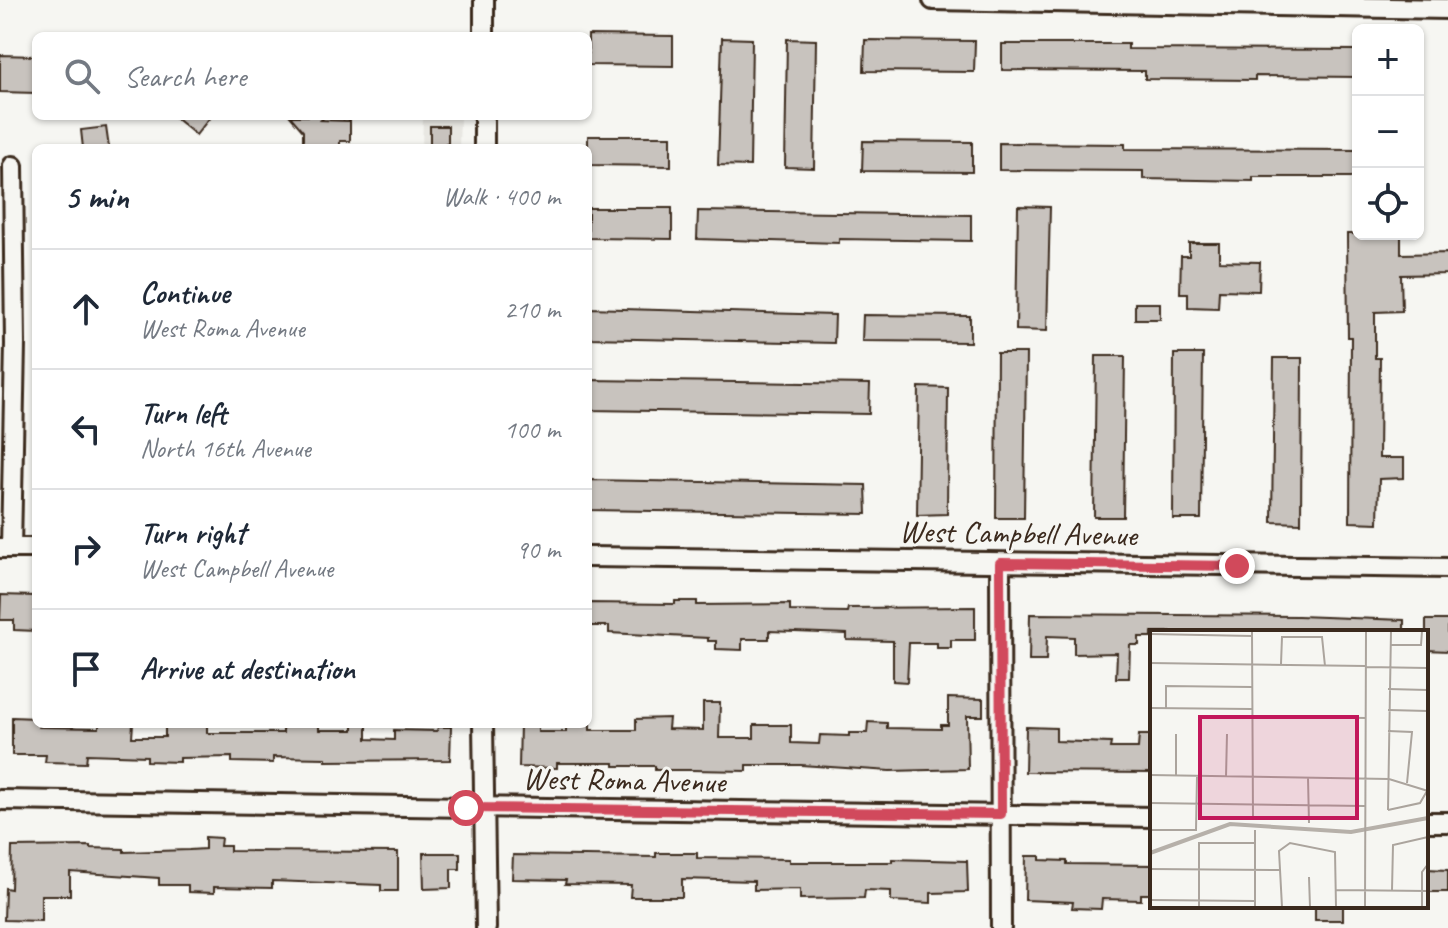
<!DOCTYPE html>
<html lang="en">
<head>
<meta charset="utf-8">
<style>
  :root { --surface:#fff; --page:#f2f2f3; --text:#1f2937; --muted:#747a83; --line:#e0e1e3 }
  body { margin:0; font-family:Caveat,sans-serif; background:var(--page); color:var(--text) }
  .controls { position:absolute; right:24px; top:24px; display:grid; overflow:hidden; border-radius:12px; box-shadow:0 2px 6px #0004 }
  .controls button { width:72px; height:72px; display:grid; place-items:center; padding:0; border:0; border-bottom:2px solid var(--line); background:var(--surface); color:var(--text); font:40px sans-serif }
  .stop { position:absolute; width:24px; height:24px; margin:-18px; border:6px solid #d1495b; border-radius:50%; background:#fff }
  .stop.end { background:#d1495b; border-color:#fff; box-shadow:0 2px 8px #0008 }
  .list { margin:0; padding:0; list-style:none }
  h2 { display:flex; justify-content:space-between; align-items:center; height:104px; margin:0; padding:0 32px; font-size:34px }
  h2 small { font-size:26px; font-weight:400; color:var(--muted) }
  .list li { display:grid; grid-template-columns:52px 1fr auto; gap:24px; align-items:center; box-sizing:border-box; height:120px; padding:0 32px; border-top:2px solid var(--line) }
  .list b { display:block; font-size:30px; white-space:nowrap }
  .list p { margin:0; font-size:26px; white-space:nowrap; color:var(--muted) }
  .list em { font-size:26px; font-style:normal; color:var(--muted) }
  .icon { flex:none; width:44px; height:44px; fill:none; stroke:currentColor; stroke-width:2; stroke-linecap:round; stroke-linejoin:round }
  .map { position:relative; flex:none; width:1448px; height:928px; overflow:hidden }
  .search { position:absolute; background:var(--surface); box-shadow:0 2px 6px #0004; left:32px; top:32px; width:560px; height:88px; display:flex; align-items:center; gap:20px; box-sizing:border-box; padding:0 28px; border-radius:12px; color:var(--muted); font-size:30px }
  .panel { position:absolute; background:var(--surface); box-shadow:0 2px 6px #0004; left:32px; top:144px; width:560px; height:584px; border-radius:12px }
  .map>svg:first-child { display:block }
  .built { fill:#e8e7e2 }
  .building { fill:#c8c3be; stroke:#3b2a1e; stroke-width:2 }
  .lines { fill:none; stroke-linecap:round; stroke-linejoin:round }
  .minor-casing { stroke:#3b2a1e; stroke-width:24 }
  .minor { stroke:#f6f6f2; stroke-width:18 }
  .route { stroke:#d1495b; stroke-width:10 }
  .labels { text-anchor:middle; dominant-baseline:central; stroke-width:6; stroke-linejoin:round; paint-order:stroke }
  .street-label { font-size:32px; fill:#3b2a1e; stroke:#f6f6f2 }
  .inset-river { fill:none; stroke:#b6b0a9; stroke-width:4 }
  .inset-road { fill:none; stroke:#aba49d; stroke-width:2 }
  .view { fill:#c2185b; fill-opacity:0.15; stroke:#c2185b; stroke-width:4 }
  .inset-edge { fill:none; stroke:#3b2a1e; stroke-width:4 }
</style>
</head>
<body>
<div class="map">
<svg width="1448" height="928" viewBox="0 0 1448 928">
  <rect width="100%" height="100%" fill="#f6f6f2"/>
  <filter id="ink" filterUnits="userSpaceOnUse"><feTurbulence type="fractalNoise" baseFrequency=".0125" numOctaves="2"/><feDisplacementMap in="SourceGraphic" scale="16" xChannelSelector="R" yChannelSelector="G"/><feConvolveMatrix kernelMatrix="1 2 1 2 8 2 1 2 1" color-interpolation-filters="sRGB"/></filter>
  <g filter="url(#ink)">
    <path class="built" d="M423 116H460L459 148H422Z"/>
    <g class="building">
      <path d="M588 35 673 36V66L588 65Z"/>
      <path d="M722 38 752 39 750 166 718 165Z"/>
      <path d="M787 39 816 40 814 168 785 167Z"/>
      <path d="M865 40 975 41 974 72 864 71Z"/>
      <path d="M1002 44H1128V49L1358 50V77L1255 76V80L1145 79V71L1002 70Z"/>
      <path d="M0 55 36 56V93L0 92Z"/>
      <path d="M173 116H211L196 135Z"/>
      <path d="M290 116H325L321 120 350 121V141H340V148H303V131Z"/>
      <rect x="430" y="126" width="18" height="18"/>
      <path d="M106 127 109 148H83L81 130Z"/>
      <path d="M588 136H671V166L588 165Z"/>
      <path d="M863 141 972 142V172L862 171Z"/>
      <path d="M999 143 1125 144V149L1358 150V177H1253V181L1143 179V171L999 170Z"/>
      <path d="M1018 206 1050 207 1047 331 1016 330Z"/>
      <path d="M588 208H672V239L588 238Z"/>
      <path d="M698 211 971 215V241L839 239V243L697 239Z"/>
      <path d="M1347 234H1401V254L1448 253V274L1401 275 1402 311 1375 312V358H1380L1379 458H1404V478L1379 479 1378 523 1350 522 1351 337H1348Z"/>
      <path d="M1189 243H1219V261L1260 262 1259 291 1219 290 1218 308 1188 307V293H1180L1181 256H1189Z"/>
      <rect x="1135" y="303" width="25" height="16"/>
      <path d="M588 308 835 315 834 343 588 338Z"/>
      <path d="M863 315 970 316V342L862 341Z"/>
      <path d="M997 353H1026L1024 518H996Z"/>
      <path d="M1174 354H1203L1201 519H1173Z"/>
      <path d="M1096 356H1125L1123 517H1094Z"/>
      <path d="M1274 358H1302L1301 523 1272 522Z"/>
      <path d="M588 380 870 384 869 414 588 410Z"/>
      <path d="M919 387 948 388 947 514 917 515Z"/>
      <path d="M588 480 866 485 867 514 588 510Z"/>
      <path d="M1 595 36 596V631L14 630V620H0Z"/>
      <path d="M675 601H697V605L790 604V611L847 612 848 608 975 607V640H951V648H937V643H909L907 682 893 681V641L847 640V634L769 631V639H742V650L716 649V641H708V638L609 633V626H588V603L675 604Z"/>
      <path d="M1030 614 1298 616 1404 620V632H1152V637H1139V645H1130L1129 678H1116L1117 653 1074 654V637L1047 636 1046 661H1029Z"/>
      <path d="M1426 620H1448V651L1426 650Z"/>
      <path d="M948 698 983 699V716H967L968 769 890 771 801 765H747V771L691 770H655V766H614V763H557V768L519 767 520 724H538V732H566V724H590V730H636V719L669 718 668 729 703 730V703H720L719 738H754V725H791V743L819 744 820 735 849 736V733H867L868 722 887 723V728L941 729V725H948Z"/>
      <path d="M12 717 36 718V724H39V727L99 728V724H133L132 737H165V724H207V733H283V724H319V730H353V724H367V739L394 740V730L437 731 438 727H451L450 760 326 761V758L273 757V763L232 762V757L180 758V762L147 761V756L87 754 86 763 45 762 46 755H12Z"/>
      <path d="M1026 727 1056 728V741L1111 743 1110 748H1138L1139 735H1152V773L1025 772Z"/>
      <path d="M205 837 221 838 220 846H230V851L398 852V891H381V885L272 881V888L214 887V893L188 892V885H159V878L70 872V895H41V921L4 920 5 888 11 889 12 847 90 846V848L124 849V852L189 850 205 849Z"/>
      <path d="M423 853H460V869H451V888L424 889Z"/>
      <path d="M656 853H697V858L789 859V862H892V859L967 861 968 892 931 893V903L891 901V891L865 890 864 898 800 899V889L754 890V881L682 879V897H630L631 885 565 884 566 880 512 879 513 855 656 857Z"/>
      <path d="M1026 856H1040V860L1067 861V864L1152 865V894H1141V900L1102 899 1101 909 1072 908 1073 902 1025 900Z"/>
      <path d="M1426 869 1448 870V892H1426Z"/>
      <rect x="1315" y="906" width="28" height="14"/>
    </g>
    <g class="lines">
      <defs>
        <g id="minor">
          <path d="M933 0 1448 9"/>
          <path d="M484 36V0"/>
          <path d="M484 148V116"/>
          <path d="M0 548H36"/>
          <path d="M11 548 15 344 13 166"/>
          <path d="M588 557 1448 568"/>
          <path d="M1000 563 1001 928"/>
          <path d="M483 724 486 928"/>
          <path d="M0 800 1152 817"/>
          <path d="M1426 822H1448"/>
        </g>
      </defs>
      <use href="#minor" class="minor-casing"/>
      <use href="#minor" class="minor"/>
    </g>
  </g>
  <g class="lines" filter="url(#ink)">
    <path class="route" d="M466 808 1001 814 1000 563 1237 566"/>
  </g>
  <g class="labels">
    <g class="street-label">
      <text transform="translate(1018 533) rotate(1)">West Campbell Avenue</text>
      <text transform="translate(624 780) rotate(1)">West Roma Avenue</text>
    </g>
  </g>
  <g transform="translate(1150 630)">
    <rect width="278" height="278" fill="#f6f6f2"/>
    <path class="inset-river" d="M0 223 80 194 201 202 278 188"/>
    <path class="inset-road" d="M102 1 103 189M0 4 102 6M241 15H271L272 1M0 33 216 36M131 34 132 7H172L175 36M216 37 278 38M238 59 278 60M0 78 102 79M16 78V56L102 57M238 80 278 81M102 86 216 88M238 101 262 102 257 153M0 145 239 149 278 161M26 146V104M51 146V105M76 147 77 104M158 148 159 193M0 173 215 176M238 180 241 1M238 180 270 173 277 161M0 200H46L47 146M0 239 131 240M159 247 160 277M186 260 278 261M242 260 243 215 278 207M0 270 105 271M49 277V213H105M105 277V200M132 277 129 221 140 213 185 222 186 277M215 277 216 1M272 277V242L278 234"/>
    <path class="view" d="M50 87H207V188H50Z"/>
    <rect width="278" height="278" class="inset-edge"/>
  </g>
</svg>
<div class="controls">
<button>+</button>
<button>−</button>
<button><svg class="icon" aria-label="locate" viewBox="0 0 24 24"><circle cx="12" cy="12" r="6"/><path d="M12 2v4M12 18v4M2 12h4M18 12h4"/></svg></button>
</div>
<div class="stop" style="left:466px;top:808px"></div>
<div class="stop end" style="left:1237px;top:566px"></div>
<div class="search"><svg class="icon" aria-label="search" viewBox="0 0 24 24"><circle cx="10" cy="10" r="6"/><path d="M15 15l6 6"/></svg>Search here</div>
<section class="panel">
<h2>5 min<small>Walk · 400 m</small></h2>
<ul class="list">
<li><svg class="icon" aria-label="ahead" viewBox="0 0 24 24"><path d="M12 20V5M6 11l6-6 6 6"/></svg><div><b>Continue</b><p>West Roma Avenue</p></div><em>210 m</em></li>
<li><svg class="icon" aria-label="left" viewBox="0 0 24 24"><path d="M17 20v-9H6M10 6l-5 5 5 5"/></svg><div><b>Turn left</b><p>North 16th Avenue</p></div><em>100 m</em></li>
<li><svg class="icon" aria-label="right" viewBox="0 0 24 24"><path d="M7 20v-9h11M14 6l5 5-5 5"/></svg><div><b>Turn right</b><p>West Campbell Avenue</p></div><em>90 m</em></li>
<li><svg class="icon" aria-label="arrive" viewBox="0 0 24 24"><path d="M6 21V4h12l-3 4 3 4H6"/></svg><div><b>Arrive at destination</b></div></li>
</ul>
</section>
</div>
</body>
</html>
